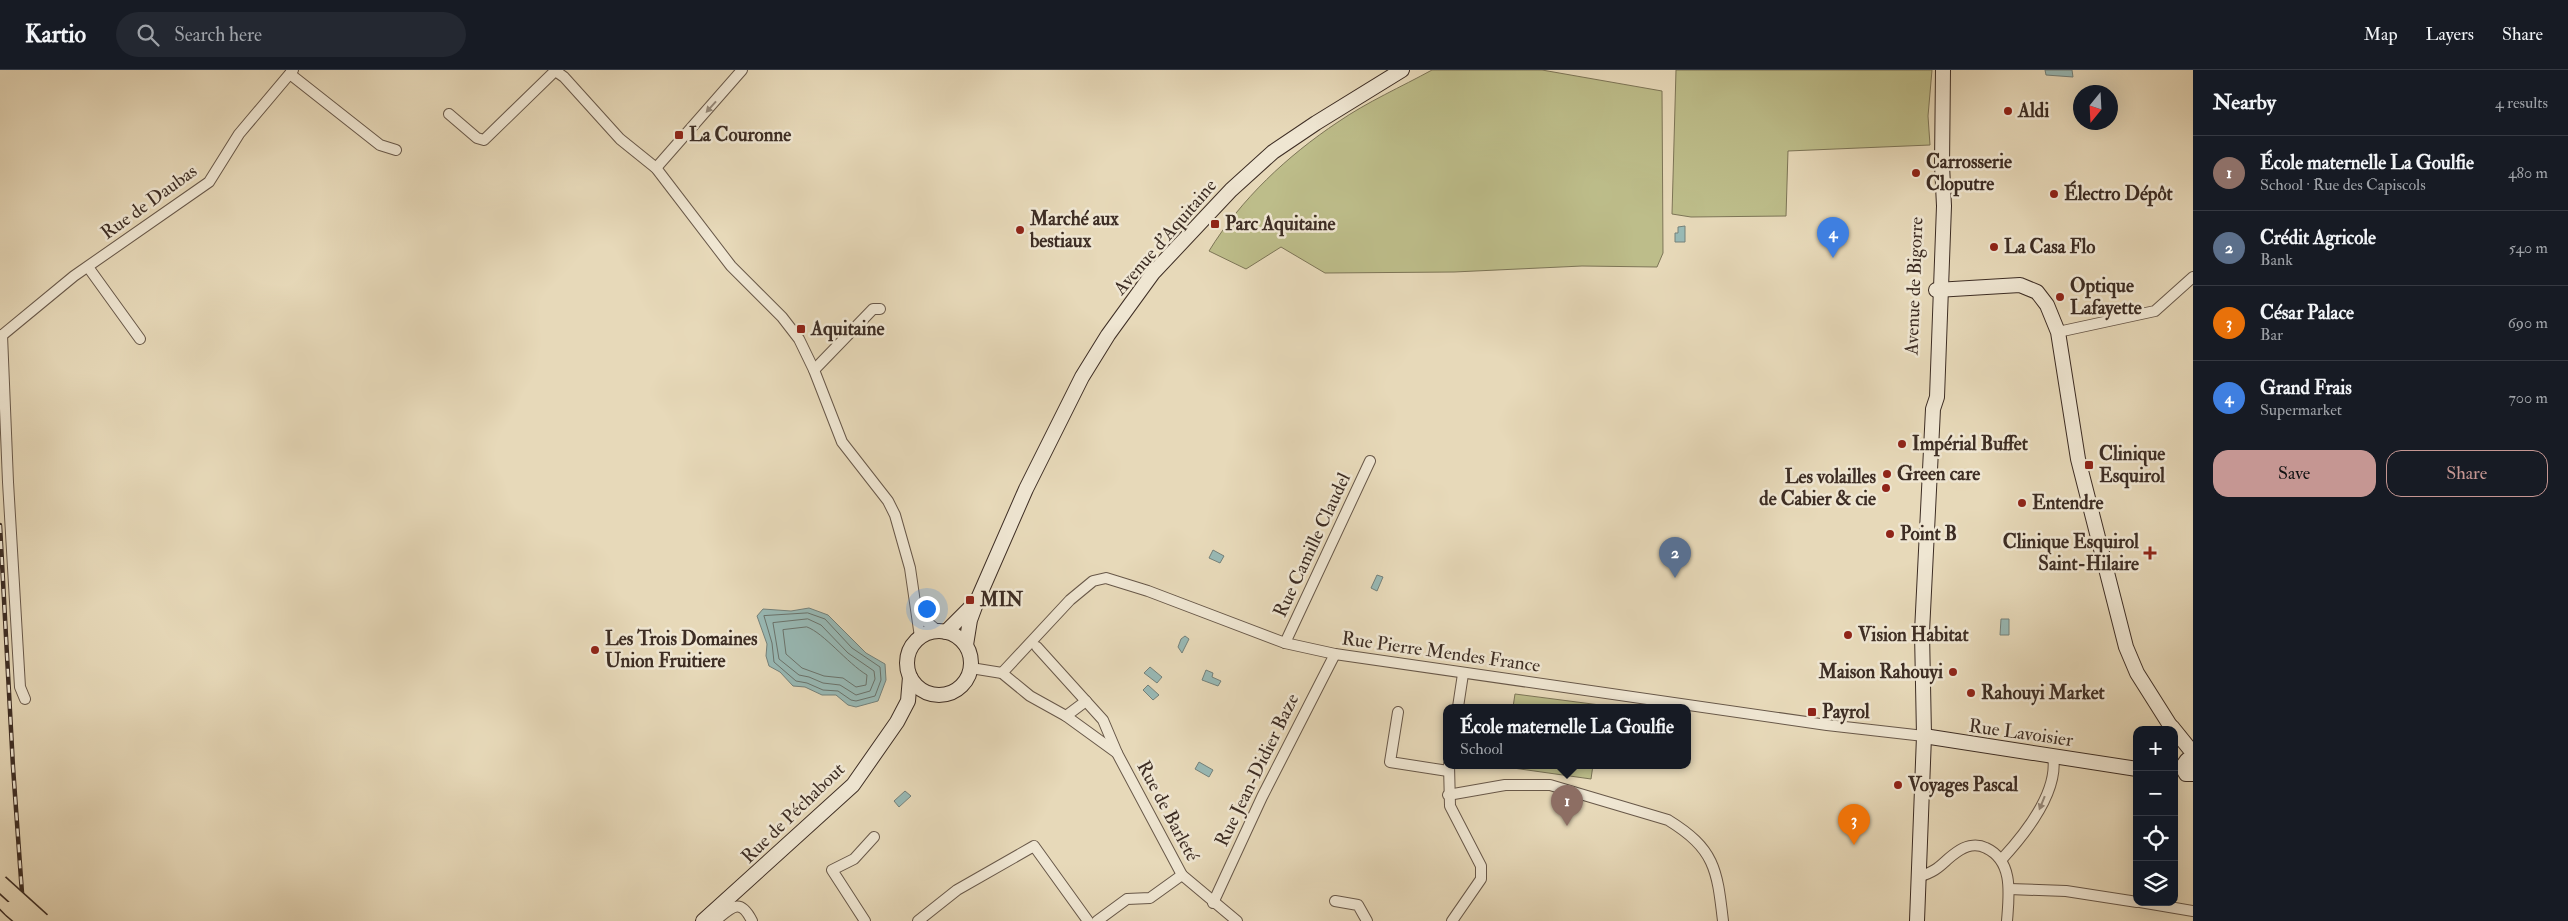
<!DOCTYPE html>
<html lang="en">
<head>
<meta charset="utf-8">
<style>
  :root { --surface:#171b24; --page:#242831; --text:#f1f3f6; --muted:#9ea1a6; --line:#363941; --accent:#c59692 }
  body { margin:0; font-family:"IM FELL Double Pica",serif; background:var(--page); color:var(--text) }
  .controls { position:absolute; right:15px; bottom:15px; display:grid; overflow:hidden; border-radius:10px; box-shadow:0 5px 20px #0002 }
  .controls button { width:45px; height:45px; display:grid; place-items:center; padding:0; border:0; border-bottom:1px solid var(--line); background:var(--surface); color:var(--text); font:25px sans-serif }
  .compass { position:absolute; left:2073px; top:15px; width:45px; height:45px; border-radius:50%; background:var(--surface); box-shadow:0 5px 20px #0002; rotate:198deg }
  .you { position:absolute; left:926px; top:538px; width:18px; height:18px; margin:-12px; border:4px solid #fff; border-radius:50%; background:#1a73e8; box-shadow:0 0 0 8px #1a73e833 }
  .badge { display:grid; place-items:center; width:32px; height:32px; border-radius:50%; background:var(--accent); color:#fff; font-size:16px; font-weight:700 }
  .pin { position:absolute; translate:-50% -41px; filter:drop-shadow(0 1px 2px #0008) }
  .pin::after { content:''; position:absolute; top:26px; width:18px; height:15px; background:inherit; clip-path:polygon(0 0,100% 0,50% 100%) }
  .popup { position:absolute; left:1443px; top:634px; width:248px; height:65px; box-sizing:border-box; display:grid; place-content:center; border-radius:10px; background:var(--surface); filter:drop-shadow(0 1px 4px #0005); font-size:16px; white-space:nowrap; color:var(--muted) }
  .popup b { font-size:19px; color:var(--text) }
  .popup::after { content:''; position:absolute; left:50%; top:100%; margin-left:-10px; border:10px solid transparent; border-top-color:var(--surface) }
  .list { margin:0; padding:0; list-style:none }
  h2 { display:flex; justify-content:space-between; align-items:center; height:65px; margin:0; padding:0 20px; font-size:21px }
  h2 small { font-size:16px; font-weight:400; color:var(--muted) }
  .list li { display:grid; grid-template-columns:32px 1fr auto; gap:15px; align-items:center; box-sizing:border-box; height:75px; padding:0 20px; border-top:1px solid var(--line) }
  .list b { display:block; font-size:19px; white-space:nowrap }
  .list p { margin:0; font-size:16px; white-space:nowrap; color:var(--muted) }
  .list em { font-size:16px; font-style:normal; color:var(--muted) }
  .actions { display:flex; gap:10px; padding:15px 20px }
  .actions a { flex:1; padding:11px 0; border:1px solid var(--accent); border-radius:15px; text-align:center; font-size:18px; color:var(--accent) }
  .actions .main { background:var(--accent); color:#111 }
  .icon { flex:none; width:28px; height:28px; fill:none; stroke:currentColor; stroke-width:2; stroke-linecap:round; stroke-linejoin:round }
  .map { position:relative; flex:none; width:2193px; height:851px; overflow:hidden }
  header { display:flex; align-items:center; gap:30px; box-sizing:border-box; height:70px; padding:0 25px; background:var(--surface); border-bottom:1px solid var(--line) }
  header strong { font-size:24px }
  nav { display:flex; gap:28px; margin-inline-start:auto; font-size:18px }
  .search { width:350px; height:45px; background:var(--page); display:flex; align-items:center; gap:12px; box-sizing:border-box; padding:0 18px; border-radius:28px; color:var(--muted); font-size:19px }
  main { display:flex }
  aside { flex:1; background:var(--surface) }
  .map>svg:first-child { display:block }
  .green { fill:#bdbd8a; stroke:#7d7557 }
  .water { fill:#98b9b5; stroke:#74817b }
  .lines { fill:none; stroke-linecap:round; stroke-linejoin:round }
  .shore { stroke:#6a736c; stroke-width:1 }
  .street-casing { stroke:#685849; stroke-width:12 }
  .secondary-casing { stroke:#3d2d24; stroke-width:16 }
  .primary-casing { stroke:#3d2d24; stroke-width:18 }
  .street { stroke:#efe6d2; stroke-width:10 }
  .secondary { stroke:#efe6d2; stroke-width:14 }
  .primary { stroke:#e7d9b9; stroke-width:15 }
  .rail-casing { stroke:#3d2d24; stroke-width:4.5 }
  .rail { stroke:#efe6d2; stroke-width:2.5; stroke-dasharray:8; stroke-linecap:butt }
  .primary-bridge-casing { stroke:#3d2d24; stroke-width:18; stroke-linecap:butt }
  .primary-bridge { stroke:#e7d9b9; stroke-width:15 }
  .oneway { fill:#968a7b }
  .poi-dot { fill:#8f2418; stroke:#efe6d2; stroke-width:2 }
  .labels { text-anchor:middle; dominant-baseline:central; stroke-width:5; stroke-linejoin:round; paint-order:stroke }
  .poi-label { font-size:19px; font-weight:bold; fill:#3d2d24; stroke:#efe6d2; text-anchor:start }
  .street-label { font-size:19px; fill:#3d2d24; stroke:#efe6d2 }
</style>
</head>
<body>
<header>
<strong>Kartio</strong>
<div class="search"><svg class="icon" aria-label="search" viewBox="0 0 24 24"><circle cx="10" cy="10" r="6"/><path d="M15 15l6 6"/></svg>Search here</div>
<nav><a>Map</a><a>Layers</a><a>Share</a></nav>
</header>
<main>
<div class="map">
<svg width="2193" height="851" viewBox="0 0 2193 851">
  <rect width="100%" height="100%" fill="#e7d9b9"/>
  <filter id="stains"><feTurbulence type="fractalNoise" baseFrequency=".004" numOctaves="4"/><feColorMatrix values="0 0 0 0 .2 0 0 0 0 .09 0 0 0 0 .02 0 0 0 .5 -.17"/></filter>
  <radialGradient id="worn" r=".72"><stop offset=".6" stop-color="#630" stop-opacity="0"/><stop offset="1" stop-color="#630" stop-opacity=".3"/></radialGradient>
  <g class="green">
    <path d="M1432 0H1542L1662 21 1663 183 1657 197 1582 196 1454 202 1325 203 1281 177 1246 199 1209 181C1241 129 1287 86 1338 52 1367 32 1401 17 1432 0Z"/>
    <path d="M1676 0H1932L1928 46 1930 75 1788 81 1786 146 1691 147 1672 144Z"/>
    <path d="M1515 624 1600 635V637H1513Z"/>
    <path d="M1506 695H1593L1591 709 1506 697Z"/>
  </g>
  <g class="water">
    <path d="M2045 0H2072L2073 7 2046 5Z"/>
    <path d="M1685 156V172H1675V163H1678V157Z"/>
    <path d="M1213 480 1224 486 1220 493 1209 488Z"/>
    <path d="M1377 505 1383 507 1377 521 1371 518Z"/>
    <path d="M809 538 828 545 866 583 885 594 886 610 878 631 856 637 848 635 836 625H822L805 617 793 616 780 602 769 596 766 586 767 574 757 546 763 539 791 541Z"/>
    <path d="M2001 549H2009V565H2000Z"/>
    <path d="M1185 566 1189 569 1182 583 1178 577 1181 569Z"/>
    <path d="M1150 597 1162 607 1157 613 1144 603Z"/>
    <path d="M1206 600 1213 603 1212 607 1221 611 1218 616 1202 610Z"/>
    <path d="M1148 615 1159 625 1153 630 1143 620Z"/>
    <path d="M1199 692 1213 700 1209 707 1195 699Z"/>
    <path d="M905 721 911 726 899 737 894 731Z"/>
  </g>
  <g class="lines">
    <g class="shore">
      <path d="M808 543 825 549 852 578 880 597 881 610 875 626 856 631 851 630 838 621 823 620 807 613 796 611 774 592 772 573 764 546Z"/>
      <path d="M808 549 821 555 848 583 874 601 875 609 870 621 856 625 840 615 823 613 809 607 799 605 779 589 773 553Z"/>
      <path d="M807 557C824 563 847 593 867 605L866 615 856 617 843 608 824 606 802 598 786 584 783 560Z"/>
    </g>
    <defs>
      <g id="street">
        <path d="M554 0 564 7 620 69 656 98 731 196 782 247 799 269 814 300 842 372 888 431 895 445 910 498 920 567"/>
        <path d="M290 4 380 75 396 80"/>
        <path d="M449 44 477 68 484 70 555 1"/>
        <path d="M656 98 742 0"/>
        <path d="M88 197 140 269"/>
        <path d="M2058 262 2155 241 2193 207"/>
        <path d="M2 265 8 412 20 617 25 629"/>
        <path d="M0 267 74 206 209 112 239 64 293 0"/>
        <path d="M814 300 873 239H880"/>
        <path d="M918 545 938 561"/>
        <path d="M1285 573 1370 391"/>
        <path d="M1037 577 1103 650 1117 683"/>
        <path d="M971 598 1002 603 1030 626 1066 646 1117 683 1182 805 1237 851"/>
        <path d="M1002 603 1070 530 1093 511 1106 508 1148 521 1285 573 1335 584 1827 655 1924 666"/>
        <path d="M1458 637 1463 604"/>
        <path d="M1398 642 1390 692 1448 701"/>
        <path d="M1066 646 1086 631"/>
        <path d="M1449 695 1450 736 1481 796V809L1452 851"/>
        <path d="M1448 725 1505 715H1550L1668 750C1715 779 1717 799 1723 851"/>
        <path d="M2002 789C2025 764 2059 722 2053 686"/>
        <path d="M1918 807C1942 800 1942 791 1960 780 1968 775 1978 774 1986 778 2014 791 2009 825 2007 851"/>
        <path d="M2009 819 2066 821 2137 832"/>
        <path d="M1335 831 1358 835 1367 851"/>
        <path d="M2140 832 2193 841"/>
        <path d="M1213 833 1262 727 1335 584"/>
        <path d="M715 851C732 837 740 827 752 851"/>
        <path d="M865 851 832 800 854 789 874 767"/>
        <path d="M918 851 957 820 1034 776 1088 851"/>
        <path d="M1097 851 1127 829 1150 828 1182 805"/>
      </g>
      <g id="secondary">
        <path d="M1936 220 2020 215 2037 222 2047 235 2058 262 2078 389 2126 577 2137 603 2173 660"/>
        <circle cx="939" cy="593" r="32"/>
        <path d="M946 562 973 535"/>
        <path d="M966 575 970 550 977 531 1026 419 1082 307 1108 265 1153 203 1231 120 1273 82 1316 53 1402 0"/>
        <path d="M2172 657 2193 683"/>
        <path d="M1924 666 2137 699"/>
        <path d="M2193 691 2187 690 2182 697 2186 704H2193"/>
        <path d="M703 851 853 715 897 652 908 631 910 607"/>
        <path d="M1917 851 1924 666 1922 562 1933 339 1937 327 1944 136 1942 95 1943 0"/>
      </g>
      <path id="primary" d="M0 828 11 839"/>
    </defs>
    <use href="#street" class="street-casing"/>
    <use href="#secondary" class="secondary-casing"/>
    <use href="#primary" class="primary-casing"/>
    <use href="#street" class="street"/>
    <use href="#secondary" class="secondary"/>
    <use href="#primary" class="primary"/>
    <defs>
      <path id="rail" d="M0 455 13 697 24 851"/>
    </defs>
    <use href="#rail" class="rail-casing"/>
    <use href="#rail" class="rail"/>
    <defs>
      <g id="primary-bridge">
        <path d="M0 813 42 851"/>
        <path d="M11 839 25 851"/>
      </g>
    </defs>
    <use href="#primary-bridge" class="primary-bridge-casing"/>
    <use href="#primary-bridge" class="primary-bridge"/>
  </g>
  <defs><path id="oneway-solid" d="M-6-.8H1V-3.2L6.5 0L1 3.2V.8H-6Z" transform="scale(1.25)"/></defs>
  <g class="oneway">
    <use href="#oneway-solid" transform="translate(711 37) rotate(132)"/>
    <use href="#oneway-solid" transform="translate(2042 733) rotate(112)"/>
  </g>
  <g class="poi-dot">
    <circle cx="2008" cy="41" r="5"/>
    <rect x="674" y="60" width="10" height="10" rx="2.5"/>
    <circle cx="1916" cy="103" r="5"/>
    <circle cx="2054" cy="124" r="5"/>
    <rect x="1210" y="149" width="10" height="10" rx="2.5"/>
    <circle cx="1020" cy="160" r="5"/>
    <circle cx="1994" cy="177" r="5"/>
    <circle cx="2060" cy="227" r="5"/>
    <rect x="796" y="254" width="10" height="10" rx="2.5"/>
    <circle cx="1902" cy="374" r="5"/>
    <rect x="2084" y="390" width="10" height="10" rx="2.5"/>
    <circle cx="1887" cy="404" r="5"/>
    <circle cx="1886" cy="418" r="5"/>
    <circle cx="2022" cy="433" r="5"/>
    <circle cx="1890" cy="464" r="5"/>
    <path d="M2147.5 475.5h5v5h5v5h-5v5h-5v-5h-5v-5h5z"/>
    <rect x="965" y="525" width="10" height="10" rx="2.5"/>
    <circle cx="1848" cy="565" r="5"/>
    <circle cx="595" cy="580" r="5"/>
    <circle cx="1953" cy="602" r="5"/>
    <circle cx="1971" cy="623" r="5"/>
    <rect x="1807" y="637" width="10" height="10" rx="2.5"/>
    <circle cx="1898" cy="715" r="5"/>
  </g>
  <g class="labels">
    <g class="poi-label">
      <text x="2018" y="41">Aldi</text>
      <text x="689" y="65">La Couronne</text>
      <text x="1926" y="92">Carrosserie<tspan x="1926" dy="22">Cloputre</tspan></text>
      <text x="2064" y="124">Électro Dépôt</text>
      <text x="1030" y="149">Marché aux<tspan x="1030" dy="22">bestiaux</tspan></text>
      <text x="1225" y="154">Parc Aquitaine</text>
      <text x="2004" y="177">La Casa Flo</text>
      <text x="2070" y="216">Optique<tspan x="2070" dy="22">Lafayette</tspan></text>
      <text x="811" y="259">Aquitaine</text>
      <text x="1912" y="374">Impérial Buffet</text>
      <text x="2099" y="384">Clinique<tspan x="2099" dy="22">Esquirol</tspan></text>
      <text x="1897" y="404">Green care</text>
      <text x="1876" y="407" text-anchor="end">Les volailles<tspan x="1876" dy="22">de Cabier &amp; cie</tspan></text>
      <text x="2032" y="433">Entendre</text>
      <text x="1900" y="464">Point B</text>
      <text x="2139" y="472" text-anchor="end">Clinique Esquirol<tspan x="2139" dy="22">Saint-Hilaire</tspan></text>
      <text x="980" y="530">MIN</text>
      <text x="1858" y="565">Vision Habitat</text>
      <text x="605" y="569">Les Trois Domaines<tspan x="605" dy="22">Union Fruitiere</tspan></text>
      <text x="1943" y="602" text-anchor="end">Maison Rahouyi</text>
      <text x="1981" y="623">Rahouyi Market</text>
      <text x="1822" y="642">Payrol</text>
      <text x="1908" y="715">Voyages Pascal</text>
    </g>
    <g class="street-label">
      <text transform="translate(149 132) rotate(-36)">Rue de Daubas</text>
      <text transform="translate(1165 167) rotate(-49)">Avenue d'Aquitaine</text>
      <text transform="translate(1914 216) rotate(-88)">Avenue de Bigorre</text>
      <text transform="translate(1312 475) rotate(-65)">Rue Camille Claudel</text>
      <text transform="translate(1441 582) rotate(8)">Rue Pierre Mendes France</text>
      <text transform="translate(2021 663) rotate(8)">Rue Lavoisier</text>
      <text transform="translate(1257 700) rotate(-64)">Rue Jean-Didier Baze</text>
      <text transform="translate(1168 741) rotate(62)">Rue de Barleté</text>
      <text transform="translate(793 743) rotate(-44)">Rue de Péchabout</text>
    </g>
  </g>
  <rect width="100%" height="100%" filter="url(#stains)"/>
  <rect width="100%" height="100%" fill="url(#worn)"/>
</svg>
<div class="controls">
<button>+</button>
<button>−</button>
<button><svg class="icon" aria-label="locate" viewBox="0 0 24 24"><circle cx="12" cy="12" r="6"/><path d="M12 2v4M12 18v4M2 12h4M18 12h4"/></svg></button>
<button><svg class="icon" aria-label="layers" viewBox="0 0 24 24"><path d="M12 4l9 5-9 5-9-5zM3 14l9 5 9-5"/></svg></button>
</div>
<svg class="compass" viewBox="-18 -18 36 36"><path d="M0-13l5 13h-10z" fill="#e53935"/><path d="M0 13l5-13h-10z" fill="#9ea1a6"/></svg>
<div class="you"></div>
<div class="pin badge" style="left:1567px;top:756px;background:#8d6e63">1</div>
<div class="popup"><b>École maternelle La Goulfie</b>School</div>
<div class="pin badge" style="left:1675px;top:508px;background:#5c6f8a">2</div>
<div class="pin badge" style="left:1854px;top:775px;background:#e8710a">3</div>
<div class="pin badge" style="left:1833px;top:188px;background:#3f7fe0">4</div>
</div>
<aside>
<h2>Nearby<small>4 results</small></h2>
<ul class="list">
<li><span class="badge" style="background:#8d6e63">1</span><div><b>École maternelle La Goulfie</b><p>School · Rue des Capiscols</p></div><em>480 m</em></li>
<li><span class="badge" style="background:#5c6f8a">2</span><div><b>Crédit Agricole</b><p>Bank</p></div><em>540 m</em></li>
<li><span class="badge" style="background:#e8710a">3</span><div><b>César Palace</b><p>Bar</p></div><em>690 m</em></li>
<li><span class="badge" style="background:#3f7fe0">4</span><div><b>Grand Frais</b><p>Supermarket</p></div><em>700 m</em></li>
</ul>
<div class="actions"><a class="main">Save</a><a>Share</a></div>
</aside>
</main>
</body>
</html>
